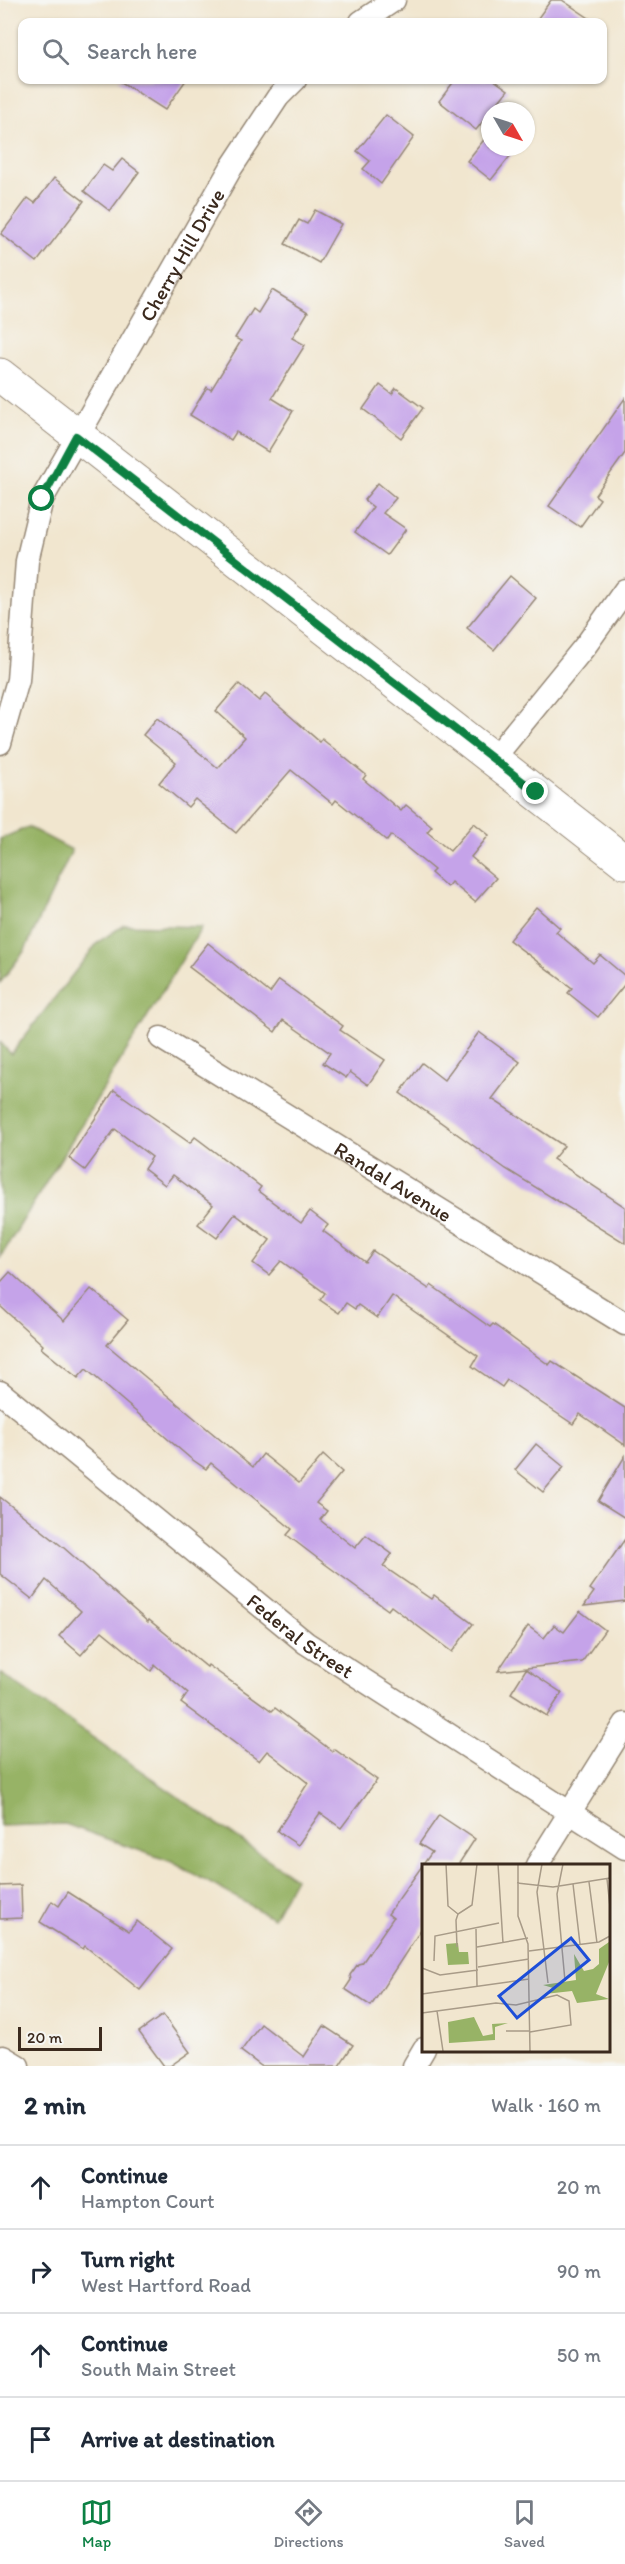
<!DOCTYPE html>
<html lang="en">
<head>
<meta charset="utf-8">
<style>
  :root { --surface:#fff; --page:#f6f6f7; --text:#1f2937; --muted:#747a83; --line:#e0e1e3; --accent:#0b8043 }
  body { margin:0; font-family:Itim,sans-serif; background:var(--page); color:var(--text) }
  .compass { position:absolute; left:481px; top:102px; width:54px; height:54px; border-radius:50%; background:var(--surface); box-shadow:0 2px 4px #0004; rotate:129deg }
  .scale { position:absolute; left:18px; bottom:15px; width:84px; box-sizing:border-box; padding-left:6px; border:3px solid #3b2a1e; border-top:0; font-size:16px; line-height:21px; white-space:nowrap; color:#3b2a1e; -webkit-text-stroke:4px #f6f6f2; paint-order:stroke }
  .stop { position:absolute; width:18px; height:18px; margin:-14px; border:4px solid #0b8043; border-radius:50%; background:#fff }
  .stop.end { background:#0b8043; border-color:#fff; box-shadow:0 2px 6px #0008 }
  .list { margin:0; padding:0; list-style:none }
  h2 { display:flex; justify-content:space-between; align-items:center; height:78px; margin:0; padding:0 24px; font-size:26px }
  h2 small { font-size:20px; font-weight:400; color:var(--muted) }
  .list li { display:grid; grid-template-columns:39px 1fr auto; gap:18px; align-items:center; box-sizing:border-box; height:84px; padding:0 24px; border-top:2px solid var(--line) }
  .list b { display:block; font-size:22px; white-space:nowrap }
  .list p { margin:0; font-size:20px; white-space:nowrap; color:var(--muted) }
  .list em { font-size:20px; font-style:normal; color:var(--muted) }
  .icon { flex:none; width:33px; height:33px; fill:none; stroke:currentColor; stroke-width:2; stroke-linecap:round; stroke-linejoin:round }
  .map { position:relative; flex:none; width:625px; height:2066px; overflow:hidden }
  .search { position:absolute; background:var(--surface); box-shadow:0 2px 4px #0004; left:18px; right:18px; top:18px; height:66px; display:flex; align-items:center; gap:15px; box-sizing:border-box; padding:0 21px; border-radius:12px; color:var(--muted); font-size:22px }
  .sheet { height:414px; background:var(--surface) }
  nav { display:flex; justify-content:space-around; align-items:center; box-sizing:border-box; height:84px; border-top:2px solid var(--line); background:var(--surface); font-size:16px; color:var(--muted) }
  nav a { display:grid; justify-items:center; gap:3px }
  nav .on { color:var(--accent) }
  .map>svg:first-child { display:block }
  .forest { fill:#97b366; stroke:#696e42; stroke-width:1.5 }
  .building { fill:#c5a3e9 }
  .lines { fill:none; stroke-linecap:round; stroke-linejoin:round }
  .street-casing { stroke:#968876; stroke-width:25 }
  .secondary-casing { stroke:#968876; stroke-width:35 }
  .street { stroke:#fff; stroke-width:22 }
  .secondary { stroke:#fff; stroke-width:33 }
  .route { stroke:#0b8043; stroke-width:8 }
  .labels { text-anchor:middle; dominant-baseline:central; stroke-width:4.5; stroke-linejoin:round; paint-order:stroke }
  .street-label { font-size:21px; fill:#3b2a1e; stroke:#f6f6f2 }
  .inset-road { fill:none; stroke:#a89b88; stroke-width:1.5 }
  .view { fill:#1d4ed8; fill-opacity:0.15; stroke:#1d4ed8; stroke-width:3 }
  .inset-edge { fill:none; stroke:#3b2a1e; stroke-width:3 }
</style>
</head>
<body>
<div class="map">
<svg width="625" height="2066" viewBox="0 0 625 2066">
  <rect width="100%" height="100%" fill="#f6f6f2"/>
  <filter id="ink" filterUnits="userSpaceOnUse"><feTurbulence type="fractalNoise" baseFrequency=".0167" numOctaves="2"/><feDisplacementMap in="SourceGraphic" scale="12" xChannelSelector="R" yChannelSelector="G"/><feConvolveMatrix kernelMatrix="1 2 1 2 8 2 1 2 1" color-interpolation-filters="sRGB"/></filter>
  <filter id="wash" filterUnits="userSpaceOnUse"><feTurbulence type="fractalNoise" baseFrequency=".008" numOctaves="4" result="noise"/><feDisplacementMap in="SourceGraphic" scale="24" xChannelSelector="R" yChannelSelector="G"/><feGaussianBlur stdDeviation="1.35" result="paint"/><feColorMatrix in="noise" values="0 0 0 0 0 0 0 0 0 0 0 0 0 0 0 0 0 1.4 0 .05"/><feComposite in="paint" operator="in"/></filter>
  <g filter="url(#wash)">
    <rect width="100%" height="100%" fill="#f1e6cf"/>
    <g class="forest">
      <path d="M28 827 72 850 25 950 0 983V839Z"/>
      <path d="M124 925 202 927 0 1258V1042L11 1054 98 942Z"/>
      <path d="M0 1673 295 1878 273 1918 172 1862 65 1824 0 1826Z"/>
    </g>
    <g id="blocks">
      <g class="building">
        <path d="M551 0H562L595 22H535Z"/>
        <path d="M118 80H186L165 110Z"/>
        <path d="M455 80H494L508 90 476 130 439 101Z"/>
        <path d="M386 115 414 137 381 184 363 169 370 161 357 151Z"/>
        <path d="M487 136 490 138V147H501L511 155 491 180 467 161Z"/>
        <path d="M122 159 139 172 110 211 84 191 103 165 112 171Z"/>
        <path d="M54 178 84 201 37 262 1 234 28 198 35 203Z"/>
        <path d="M315 210 341 224 319 263 285 244 299 220 307 224Z"/>
        <path d="M272 290 308 312 292 338 305 345 272 398 293 411 268 452 236 432 231 440 190 415 207 387 211 390 241 341 235 338 253 309 258 313Z"/>
        <path d="M380 385 392 394 396 388 423 408 401 438 363 409Z"/>
        <path d="M625 398V453L595 495 600 499 580 527 549 506Z"/>
        <path d="M378 483 396 498 383 513 406 529 387 555 355 532 373 507 364 500Z"/>
        <path d="M510 576 536 598 494 650 467 628Z"/>
        <path d="M239 684 259 701 265 694 320 742 322 739 366 775 363 779 401 811 406 805 432 826 427 832 450 851 474 823 489 835 471 857 496 878 475 902 451 882 447 887 431 873 434 870 391 835 387 841 336 800 333 804 291 770 236 833 195 799 188 807 159 783 176 762 143 735 157 718 218 768 245 737 216 711Z"/>
        <path d="M536 907 560 928 556 932 593 963 600 955 625 976V984L598 1017 568 993 572 988 509 940Z"/>
        <path d="M208 943 270 993 279 980 343 1026 340 1030 385 1060 368 1085 350 1072 346 1078 323 1063 330 1053 283 1020 275 1032 189 967Z"/>
        <path d="M479 1032 520 1062 492 1099 564 1146 553 1159 625 1207V1243L506 1169 400 1093 422 1063 444 1080Z"/>
        <path d="M114 1090 190 1143 195 1137 261 1187 258 1191 301 1223 310 1211 328 1225 323 1231 365 1262 373 1251 429 1289 431 1285 490 1327 493 1324 549 1365 552 1361 625 1408V1445L580 1414 573 1424 507 1380 502 1387 472 1366 478 1356 392 1296 377 1318 358 1305 355 1309 346 1303 339 1313 320 1300 325 1293 281 1261 269 1275 253 1263 270 1240 235 1214 217 1238 198 1224 213 1205 173 1175 165 1185 144 1169 152 1157 115 1129 85 1170 69 1158Z"/>
        <path d="M10 1272 64 1321 91 1289 128 1320 107 1345 253 1467 263 1454 299 1483 323 1455 342 1472 316 1503 327 1511 320 1520 355 1548 366 1535 392 1554 383 1566 431 1599 434 1595 473 1624 452 1652 391 1606 388 1610 325 1564 287 1535 292 1529 211 1463 206 1469 190 1458 86 1369 78 1378 41 1348 43 1345 0 1306V1283Z"/>
        <path d="M536 1444 564 1467 543 1492 515 1470Z"/>
        <path d="M625 1456V1518L598 1501Z"/>
        <path d="M0 1497 64 1548 148 1622 149 1620 207 1667 208 1665 272 1711 275 1708 332 1751 334 1749 377 1780 341 1828 320 1813 298 1845 277 1831 308 1783 267 1751 259 1761 181 1703 188 1693 155 1665 151 1671 102 1631 81 1655 59 1636 81 1611 46 1580 32 1599 0 1574Z"/>
        <path d="M625 1539V1601L584 1606 594 1592 590 1589Z"/>
        <path d="M580 1611 605 1630 582 1662 498 1671 528 1626 544 1638 554 1625 564 1632Z"/>
        <path d="M526 1669 562 1693 547 1716 511 1693Z"/>
        <path d="M439 1815 475 1839 458 1865H424V1925L371 2006 345 1989 351 1980 350 1975 358 1964 362 1963 393 1918 388 1914 432 1852 419 1844Z"/>
        <path d="M21 1885 22 1918 0 1919V1886Z"/>
        <path d="M68 1892 129 1931 137 1921 172 1949 140 1990 85 1946 83 1949 40 1922 52 1901 59 1906Z"/>
        <path d="M163 2015 190 2052 170 2066H164L139 2032Z"/>
        <path d="M261 2024 304 2057 324 2026 353 2045 339 2066H261L241 2051Z"/>
      </g>
    </g>
  </g>
  <g filter="url(#ink)">
    <use href="#blocks" fill-opacity="0" stroke="#968876" stroke-width="1.5"/>
    <g class="lines">
      <defs>
        <g id="street">
          <path d="M361 22 394 0"/>
          <path id="s1" d="M0 743 18 680 27 561 42 499 231 168 278 97 295 80"/>
          <path d="M493 759 586 645 625 590"/>
          <path id="s2" d="M161 1038 625 1324"/>
          <path id="s3" d="M0 1392 306 1643 625 1848"/>
          <path d="M537 1865 625 1724"/>
          <path d="M3 2057 18 2066"/>
          <path d="M414 2066 424 2049"/>
        </g>
        <path id="secondary" d="M0 375 625 862"/>
      </defs>
      <use href="#street" class="street-casing"/>
      <use href="#secondary" class="secondary-casing"/>
      <use href="#street" class="street"/>
      <use href="#secondary" class="secondary"/>
    </g>
  </g>
  <g class="lines" filter="url(#ink)">
    <path class="route" d="M42 499 76 436 536 792"/>
  </g>
  <g class="labels">
    <g class="street-label">
      <text stroke="none"><textPath href="#s1" startOffset="530">Cherry Hill Drive</textPath></text>
      <text stroke="none"><textPath href="#s2" startOffset="273">Randal Avenue</textPath></text>
      <text stroke="none"><textPath href="#s3" startOffset="387">Federal Street</textPath></text>
    </g>
  </g>
  <g transform="translate(422 1864)">
    <rect width="188" height="188" fill="#f1e6cf"/>
    <path d="M187 78V98L174 130 187 135 155 139 150 127 123 130 131 124 121 121 154 116 152 90 162 107 171 105 177 100V85ZM36 79 37 88H46L47 100 26 101 24 80ZM52 153 61 172 71 170 70 160 86 159 73 163V176L27 179 26 158Z" fill="#97b366"/>
    <path class="inset-road" d="M24 0 26 42 36 50M76 0 81 79M96 0V52L106 80 108 187M120 0 115 28 126 119M141 0 135 30 143 117M185 15 188 43M167 18 175 79M95 19 131 23 188 14M151 20 158 80M54 65 55 122M35 83 34 56 36 50 50 41 55 0M55 83 106 74M107 87 177 78 188 72M12 97 13 72 77 59M56 103 107 95M0 104 18 111 56 106M0 130 107 115M15 147 21 187M0 149 74 139 94 141 135 131 147 137 149 161 108 168M84 167H108"/>
    <path class="view" d="M149 74 167 96 95 154 77 132Z"/>
    <rect width="188" height="188" class="inset-edge"/>
  </g>
</svg>
<svg class="compass" viewBox="-18 -18 36 36"><path d="M0-13l5 13h-10z" fill="#e53935"/><path d="M0 13l5-13h-10z" fill="#747a83"/></svg>
<div class="scale">20 m</div>
<div class="stop" style="left:42px;top:499px"></div>
<div class="stop end" style="left:536px;top:792px"></div>
<div class="search"><svg class="icon" aria-label="search" viewBox="0 0 24 24"><circle cx="10" cy="10" r="6"/><path d="M15 15l6 6"/></svg>Search here</div>
</div>
<section class="sheet">
<h2>2 min<small>Walk · 160 m</small></h2>
<ul class="list">
<li><svg class="icon" aria-label="ahead" viewBox="0 0 24 24"><path d="M12 20V5M6 11l6-6 6 6"/></svg><div><b>Continue</b><p>Hampton Court</p></div><em>20 m</em></li>
<li><svg class="icon" aria-label="right" viewBox="0 0 24 24"><path d="M7 20v-9h11M14 6l5 5-5 5"/></svg><div><b>Turn right</b><p>West Hartford Road</p></div><em>90 m</em></li>
<li><svg class="icon" aria-label="ahead" viewBox="0 0 24 24"><path d="M12 20V5M6 11l6-6 6 6"/></svg><div><b>Continue</b><p>South Main Street</p></div><em>50 m</em></li>
<li><svg class="icon" aria-label="arrive" viewBox="0 0 24 24"><path d="M6 21V4h12l-3 4 3 4H6"/></svg><div><b>Arrive at destination</b></div></li>
</ul>
</section>
<nav>
<a class="on"><svg class="icon" aria-label="map" viewBox="0 0 24 24"><path d="M3 6l6-2 6 2 6-2v14l-6 2-6-2-6 2zM9 4v14M15 6v14"/></svg>Map</a>
<a><svg class="icon" aria-label="directions" viewBox="0 0 24 24"><path d="M12 3l9 9-9 9-9-9zM9 14v-3h6M13 9l2 2-2 2"/></svg>Directions</a>
<a><svg class="icon" aria-label="saved" viewBox="0 0 24 24"><path d="M7 4h10v16l-5-4-5 4z"/></svg>Saved</a>
</nav>
</body>
</html>
